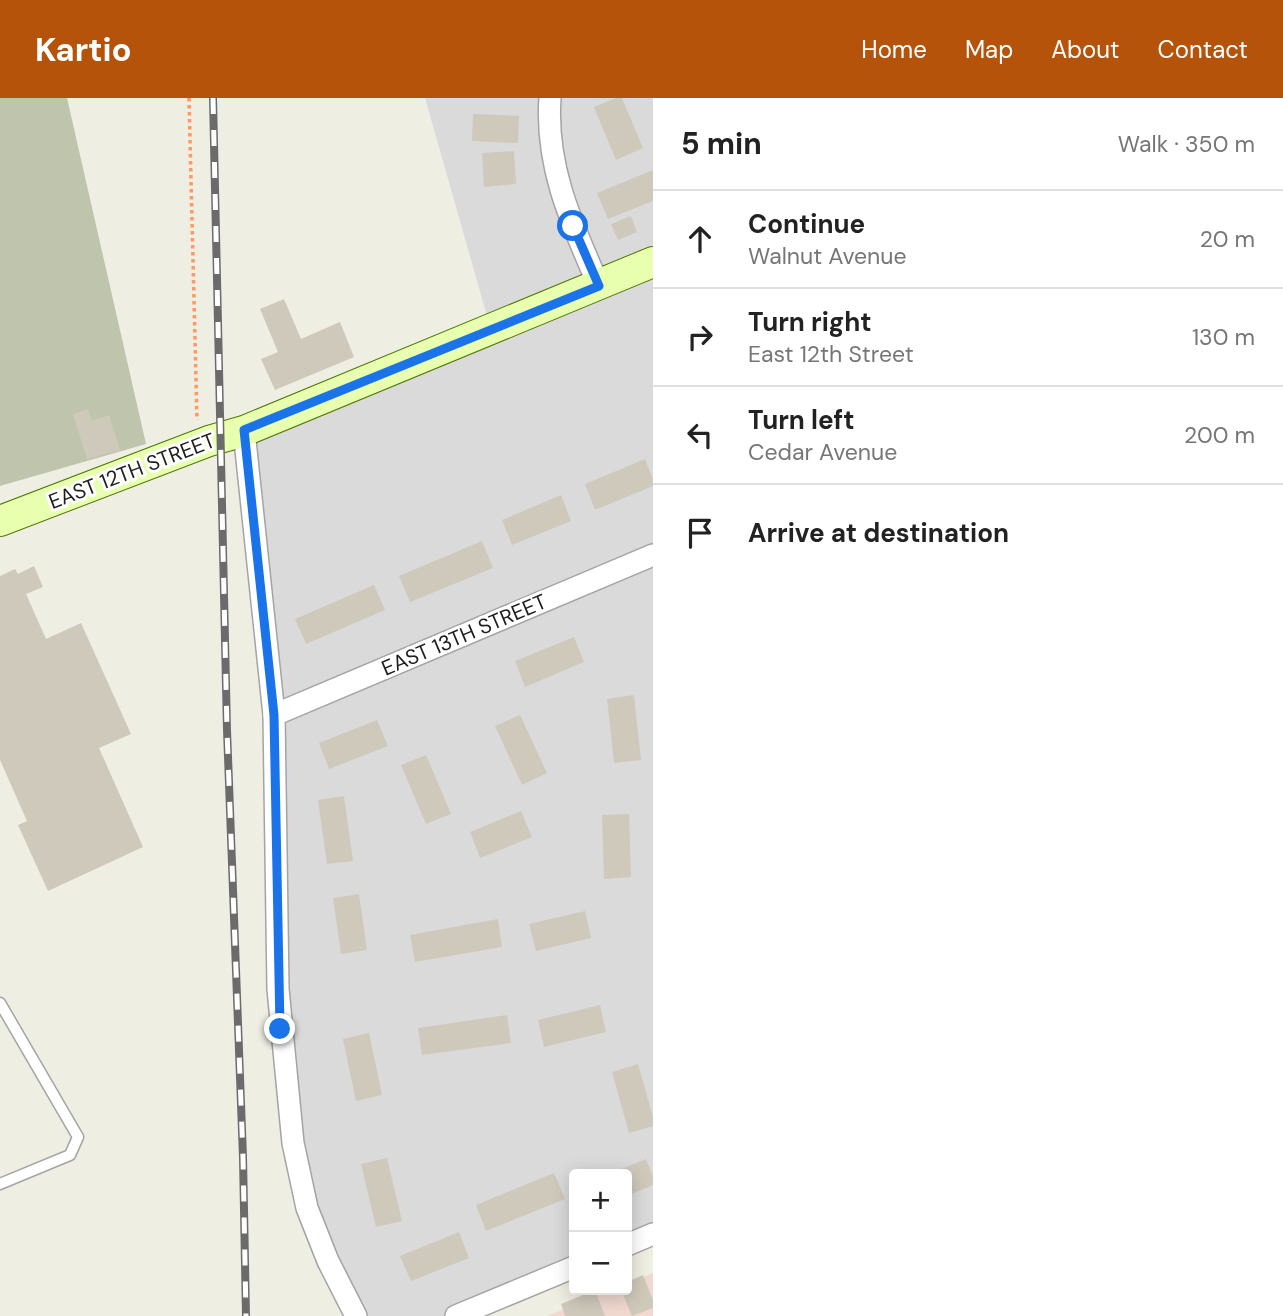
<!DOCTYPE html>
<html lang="en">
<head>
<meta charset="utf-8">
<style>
  :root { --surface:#fff; --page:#f6f6f6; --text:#222; --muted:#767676; --line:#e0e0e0; --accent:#b45309 }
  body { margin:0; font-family:"DM Sans",sans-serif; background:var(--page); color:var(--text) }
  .controls { position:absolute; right:21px; bottom:21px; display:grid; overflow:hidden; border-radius:7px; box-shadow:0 4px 18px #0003 }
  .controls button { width:63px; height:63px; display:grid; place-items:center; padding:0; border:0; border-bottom:2px solid var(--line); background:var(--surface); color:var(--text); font:35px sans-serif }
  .stop { position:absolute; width:21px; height:21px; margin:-16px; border:5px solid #1a73e8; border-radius:50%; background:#fff }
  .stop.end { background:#1a73e8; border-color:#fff; box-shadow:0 2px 7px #0008 }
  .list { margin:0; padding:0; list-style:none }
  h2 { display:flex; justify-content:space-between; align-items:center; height:91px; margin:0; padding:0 28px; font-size:30px }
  h2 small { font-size:23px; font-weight:400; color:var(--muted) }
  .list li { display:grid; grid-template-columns:46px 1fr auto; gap:21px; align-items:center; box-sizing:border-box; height:98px; padding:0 28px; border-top:2px solid var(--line) }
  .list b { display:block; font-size:26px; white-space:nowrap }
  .list p { margin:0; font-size:23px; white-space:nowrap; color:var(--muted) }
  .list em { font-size:23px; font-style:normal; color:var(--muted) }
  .icon { flex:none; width:38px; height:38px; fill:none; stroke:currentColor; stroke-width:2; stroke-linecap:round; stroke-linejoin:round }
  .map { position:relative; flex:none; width:653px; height:1218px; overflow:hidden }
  header { display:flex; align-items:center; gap:42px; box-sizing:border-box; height:98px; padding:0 35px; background:var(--accent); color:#fff }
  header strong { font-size:33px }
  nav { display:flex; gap:38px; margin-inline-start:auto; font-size:24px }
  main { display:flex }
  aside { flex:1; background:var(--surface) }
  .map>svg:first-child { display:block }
  .residential { fill:#dbdada }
  .commercial { fill:#f2d9cf }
  .construction { fill:#bfc5ac }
  .building { fill:#cfc9bb }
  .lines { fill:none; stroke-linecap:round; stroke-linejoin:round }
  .lane-casing { stroke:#a4a4a4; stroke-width:13 }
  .street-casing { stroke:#a4a4a4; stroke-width:24 }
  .secondary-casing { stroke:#4f7800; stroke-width:32 }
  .path { stroke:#ff9863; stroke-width:3.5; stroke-dasharray:3.5 3.5; stroke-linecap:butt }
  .lane { stroke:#fff; stroke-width:10 }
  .street { stroke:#fff; stroke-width:21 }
  .secondary { stroke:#e8ffb0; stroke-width:30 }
  .rail-casing { stroke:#6b6b6b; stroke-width:8 }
  .rail { stroke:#fff; stroke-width:5; stroke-dasharray:16; stroke-linecap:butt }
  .route { stroke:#1a73e8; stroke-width:9 }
  .labels { text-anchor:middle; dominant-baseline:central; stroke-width:6; stroke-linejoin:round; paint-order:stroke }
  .street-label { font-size:21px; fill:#1d1d1d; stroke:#fff }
</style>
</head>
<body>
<header>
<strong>Kartio</strong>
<nav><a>Home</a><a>Map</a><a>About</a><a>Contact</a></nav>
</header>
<main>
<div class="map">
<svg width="653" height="1218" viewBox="0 0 653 1218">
  <rect width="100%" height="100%" fill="#efeee2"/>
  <path class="residential" d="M425 0H653V1137L627 1148V1076H574V1169L456 1218H356L307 1110 276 760 244 333 491 232Z"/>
  <path class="commercial" d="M653 1175V1218H547L612 1192H627V1186Z"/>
  <path class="construction" d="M0 0H67L146 346 0 388Z"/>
  <g class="building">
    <path d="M616 0H622L643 50 616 62 594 9Z"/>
    <path d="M473 16 519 18 518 45 472 43Z"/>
    <path d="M514 53 516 86 484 89 482 55Z"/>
    <path d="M653 72V103L608 121 597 95Z"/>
    <path d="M631 118 637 134 618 142 611 126Z"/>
    <path d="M284 201 301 241 340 224 354 259 275 292 261 261 278 254 260 211Z"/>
    <path d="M88 311 92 323 109 317 120 352 87 361 73 316Z"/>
    <path d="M645 361 653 382V388L595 412 585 386Z"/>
    <path d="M561 397 571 423 512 447 502 422Z"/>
    <path d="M482 443 493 470 410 504 399 478Z"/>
    <path d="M34 468 43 489 26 496 46 541 81 525 131 636 99 650 143 749 48 793 18 727 27 723 0 662V478L15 471 18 476Z"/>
    <path d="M374 487 385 512 306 546 295 521Z"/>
    <path d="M574 539 584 564 525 589 515 563Z"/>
    <path d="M634 597 641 662 614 665 607 601Z"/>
    <path d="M520 617 547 675 522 687 495 628Z"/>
    <path d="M377 622 388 648 329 671 319 645Z"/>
    <path d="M426 657 451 716 426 726 401 667Z"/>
    <path d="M344 698 353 763 327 766 318 702Z"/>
    <path d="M521 713 532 739 480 760 470 734Z"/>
    <path d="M629 716 631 779 604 781 602 717Z"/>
    <path d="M359 796 367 852 341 856 333 800Z"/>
    <path d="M585 813 591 840 536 853 529 826Z"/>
    <path d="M498 821 502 849 415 864 410 837Z"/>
    <path d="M600 907 606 934 544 949 538 922Z"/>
    <path d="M507 917 511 945 422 957 418 930Z"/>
    <path d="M369 935 382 997 356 1003 343 941Z"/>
    <path d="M638 966 653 1019V1028L629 1035 612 974Z"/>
    <path d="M387 1060 402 1123 376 1129 361 1066Z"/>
    <path d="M646 1061 653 1079V1087L627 1098V1076H609Z"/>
    <path d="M554 1075 565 1101 486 1133 476 1107Z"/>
    <path d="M459 1134 469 1160 411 1183 400 1158Z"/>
    <path d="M643 1177 653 1202V1210L632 1218 621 1192H627V1184Z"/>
    <path d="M595 1192 605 1218H565L561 1206Z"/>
  </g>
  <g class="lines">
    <defs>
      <path id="lane" d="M0 905 78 1039 70 1057 0 1086"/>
      <g id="street">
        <path d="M550 0C545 69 572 126 599 188"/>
        <path d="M244 333 274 617 278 891 293 1045 307 1110 328 1163 356 1218"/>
        <path d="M274 617 653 457"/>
        <path d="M627 1147 653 1136"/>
        <path d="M456 1218 574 1169"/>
      </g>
      <path id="secondary" d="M0 423 209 343 244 333 653 164"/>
    </defs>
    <use href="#lane" class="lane-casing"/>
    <use href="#street" class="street-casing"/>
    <use href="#secondary" class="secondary-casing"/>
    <path class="path" d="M189 0 197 322"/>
    <use href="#lane" class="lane"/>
    <use href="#street" class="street"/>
    <use href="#secondary" class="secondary"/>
    <defs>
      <path id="rail" d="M213 0 227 632 243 1059 246 1218"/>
    </defs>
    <use href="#rail" class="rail-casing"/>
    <use href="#rail" class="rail"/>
  </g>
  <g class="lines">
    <path class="route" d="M280 931 274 617 244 332 599 188 573 128"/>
  </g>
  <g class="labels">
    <g class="street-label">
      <text transform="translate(132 373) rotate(-21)">EAST 12TH STREET</text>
      <text transform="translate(464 537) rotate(-23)">EAST 13TH STREET</text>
    </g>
  </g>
</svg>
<div class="controls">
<button>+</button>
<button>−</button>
</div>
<div class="stop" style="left:573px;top:128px"></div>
<div class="stop end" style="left:280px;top:931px"></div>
</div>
<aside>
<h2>5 min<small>Walk · 350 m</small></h2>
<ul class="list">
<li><svg class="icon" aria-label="ahead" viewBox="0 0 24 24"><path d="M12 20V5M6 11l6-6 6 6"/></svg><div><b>Continue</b><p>Walnut Avenue</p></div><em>20 m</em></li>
<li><svg class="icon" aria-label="right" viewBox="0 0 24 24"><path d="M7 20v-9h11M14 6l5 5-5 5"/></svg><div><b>Turn right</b><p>East 12th Street</p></div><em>130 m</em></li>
<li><svg class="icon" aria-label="left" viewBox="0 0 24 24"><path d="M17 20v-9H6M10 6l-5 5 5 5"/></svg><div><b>Turn left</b><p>Cedar Avenue</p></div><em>200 m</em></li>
<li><svg class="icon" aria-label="arrive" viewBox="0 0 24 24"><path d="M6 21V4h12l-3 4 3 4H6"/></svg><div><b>Arrive at destination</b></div></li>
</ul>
</aside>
</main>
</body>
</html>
